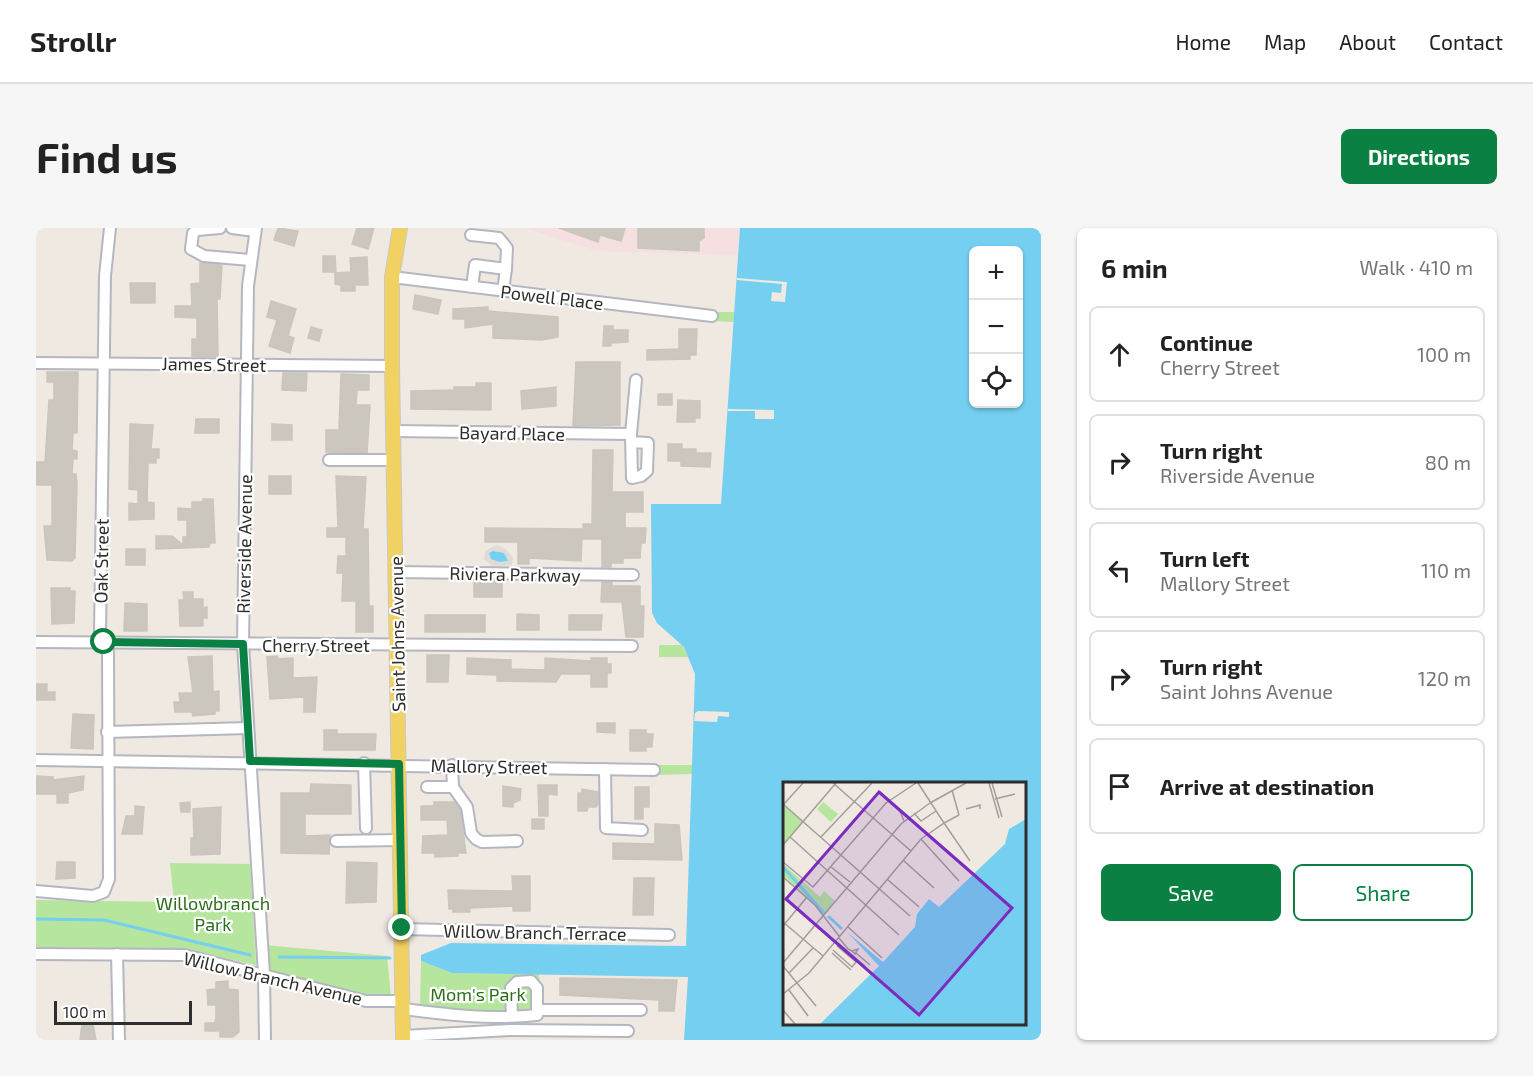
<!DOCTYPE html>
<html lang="en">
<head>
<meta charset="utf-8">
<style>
  :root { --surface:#fff; --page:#f6f6f6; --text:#222; --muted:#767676; --line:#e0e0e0; --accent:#0b8043 }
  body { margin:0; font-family:"Exo 2",sans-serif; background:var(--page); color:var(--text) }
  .controls { position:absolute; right:18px; top:18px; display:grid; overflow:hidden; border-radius:9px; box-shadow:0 2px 4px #0004 }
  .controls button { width:54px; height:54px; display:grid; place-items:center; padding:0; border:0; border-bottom:2px solid var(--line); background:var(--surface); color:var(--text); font:30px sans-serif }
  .scale { position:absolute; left:18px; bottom:15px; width:138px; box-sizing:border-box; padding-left:6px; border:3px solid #2e2e2e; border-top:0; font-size:16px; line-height:21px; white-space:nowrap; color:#2e2e2e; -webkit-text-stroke:4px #fff; paint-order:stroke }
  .stop { position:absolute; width:18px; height:18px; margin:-14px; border:4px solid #0b8043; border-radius:50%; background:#fff }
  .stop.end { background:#0b8043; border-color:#fff; box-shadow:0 2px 6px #0008 }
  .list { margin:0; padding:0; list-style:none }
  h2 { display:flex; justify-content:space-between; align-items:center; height:78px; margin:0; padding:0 24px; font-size:26px }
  h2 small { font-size:20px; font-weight:400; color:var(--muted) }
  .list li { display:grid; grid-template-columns:39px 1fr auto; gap:18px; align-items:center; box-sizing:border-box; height:96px; margin:0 12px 12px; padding:0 12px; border:2px solid var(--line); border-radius:9px }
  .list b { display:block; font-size:22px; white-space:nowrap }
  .list p { margin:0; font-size:20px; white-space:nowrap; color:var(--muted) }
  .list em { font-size:20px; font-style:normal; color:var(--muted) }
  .actions { display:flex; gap:12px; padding:18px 24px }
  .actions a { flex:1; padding:14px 0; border:2px solid var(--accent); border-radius:9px; text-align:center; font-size:21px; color:var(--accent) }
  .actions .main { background:var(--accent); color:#fff }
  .icon { flex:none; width:33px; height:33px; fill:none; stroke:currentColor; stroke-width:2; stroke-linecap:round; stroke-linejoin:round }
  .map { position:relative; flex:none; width:1005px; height:812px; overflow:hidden; border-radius:9px }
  header { display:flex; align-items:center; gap:36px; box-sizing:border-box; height:84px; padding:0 30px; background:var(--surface); border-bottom:2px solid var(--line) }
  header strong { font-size:28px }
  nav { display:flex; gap:33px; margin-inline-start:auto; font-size:21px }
  .intro { display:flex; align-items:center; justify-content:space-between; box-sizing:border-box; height:144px; padding:0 36px }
  h1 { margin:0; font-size:42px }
  .button { padding:15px 27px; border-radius:9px; background:var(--accent); color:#fff; font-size:21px; font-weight:700 }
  main { display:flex; gap:36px; padding:0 36px }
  aside { flex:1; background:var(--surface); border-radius:9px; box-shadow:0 2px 4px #0004 }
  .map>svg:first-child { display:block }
  .medical { fill:#f5dfe0 }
  .green { fill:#b6e59e }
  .plaza { fill:#dfdcd8 }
  .water { fill:#75cff0; fill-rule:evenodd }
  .pier { fill:#efe9e1 }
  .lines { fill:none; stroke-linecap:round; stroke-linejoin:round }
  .stream { stroke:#75cff0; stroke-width:3 }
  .building { fill:#cbc7bf; stroke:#cbc5ba; stroke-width:1.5 }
  .minor-casing { stroke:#b4b7c1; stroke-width:14 }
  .major-casing { stroke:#c9c9c9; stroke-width:16 }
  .minor { stroke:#fff; stroke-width:10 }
  .major { stroke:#f2d163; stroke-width:14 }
  .route { stroke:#0b8043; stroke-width:8 }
  .labels { text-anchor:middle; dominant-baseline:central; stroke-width:4.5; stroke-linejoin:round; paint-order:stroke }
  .street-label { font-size:18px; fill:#2e2e2e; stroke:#fff }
  .park-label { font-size:18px; fill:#2c6e1b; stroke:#fff }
  .inset-river { fill:none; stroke:#75cff0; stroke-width:3 }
  .inset-road { fill:none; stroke:#a29e99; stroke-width:1.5 }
  .view { fill:#7b2cbf; fill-opacity:0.15; stroke:#7b2cbf; stroke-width:3 }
  .inset-edge { fill:none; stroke:#2e2e2e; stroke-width:3 }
</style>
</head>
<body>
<header>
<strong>Strollr</strong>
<nav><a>Home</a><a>Map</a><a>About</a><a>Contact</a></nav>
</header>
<div class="intro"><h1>Find us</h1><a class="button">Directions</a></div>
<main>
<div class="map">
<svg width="1005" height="812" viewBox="0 0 1005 812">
  <rect width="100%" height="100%" fill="#efe9e1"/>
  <path class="medical" d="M489 0H704L701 27 561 23Z"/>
  <g class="green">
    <path d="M679 84H699L698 94 678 93Z"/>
    <path d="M623 417H646L653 429H623Z"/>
    <path d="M620 537H657L656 546 620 547Z"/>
    <path d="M134 635 214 636 220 737 147 721 0 719V672L138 674Z"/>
    <path d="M228 717 351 728 355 769 331 767 230 741Z"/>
    <path d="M385 733 416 745 503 746 506 784 461 786 384 779Z"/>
  </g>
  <path class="plaza" d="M461 317 470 321 477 330 476 337 457 339 448 331 449 323Z"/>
  <g class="water">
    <path d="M704 0H1005V812H648L652 749 416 745 385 733V727L415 715 650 718 659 446 648 419 621 395 616 385 615 276H685ZM938 22H982V176H938ZM748 556H988V796H748Z"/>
    <path d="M457 323 468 325 472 333 463 334 455 331 453 325Z"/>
  </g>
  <g class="pier">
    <path d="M701 50 751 54 749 74 735 73 736 64 745 65 746 56 701 52Z"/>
    <path d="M692 181 738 182V191H719V183H692Z"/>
    <path d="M662 483 693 484V489L682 488 681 494 658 493 659 485Z"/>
  </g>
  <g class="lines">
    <g class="stream">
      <path d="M0 691 68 692 214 727"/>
      <path d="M243 729 354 730"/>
    </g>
  </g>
  <g class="building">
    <path d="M242 0 262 3 258 18 238 12Z"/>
    <path d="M321 0H338L332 21 316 16Z"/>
    <path d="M523 0H589L585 13 564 7 562 14Z"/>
    <path d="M602 0H668V10L663 13V23L602 20Z"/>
    <path d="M287 28H299L300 44H287Z"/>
    <path d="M331 29 332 57H319V63H305V57L299 56V45L315 44 314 30Z"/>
    <path d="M164 35 186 37 184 71H181L182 129 156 128V111H161V90L139 89V78H156L155 56 164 55Z"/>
    <path d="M94 55H119V75H95Z"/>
    <path d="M379 67 405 72 402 86 377 81Z"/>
    <path d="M235 73 260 81 252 108 258 110 254 125 233 118 241 92 231 89Z"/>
    <path d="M452 79V83L522 89V109L506 112 457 110V96L429 100V91H417V81Z"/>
    <path d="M568 98H577V102H592V114L575 115V118H567Z"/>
    <path d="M275 99 286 102 283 113 272 110Z"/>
    <path d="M643 101H661L660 127H654V131L611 132V122L643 121Z"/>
    <path d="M540 134H584V197L537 198Z"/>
    <path d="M11 144H42L41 205H37L36 222 41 223V231H37L36 246H40L41 255 39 330 36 333 11 332 8 298H16V257H0V234H9L13 172H18V154H11Z"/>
    <path d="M247 145H271L270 163 246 162Z"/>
    <path d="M305 146 333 147V162H321L320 177H334L331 225 290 224V202H303Z"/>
    <path d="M440 155H455V182L375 181V163L418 162V159H440Z"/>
    <path d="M520 159V178L486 181 485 163Z"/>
    <rect x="622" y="166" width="14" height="11"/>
    <path d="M642 172 664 173V190H659V194H641Z"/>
    <path d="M160 191H183V205H159Z"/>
    <path d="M94 196 117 197 115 221H123V230H120V235H112L111 274 118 275V291L93 292V275L102 276V262L93 261Z"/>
    <path d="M236 196 256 197V212H236Z"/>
    <path d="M632 216H646V221H660V225H675L674 239 645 238V233H632Z"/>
    <path d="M557 222H577L576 264H607V284H589V300H610L609 315H605L604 330H587V335H575V339H566V311H546L545 333 493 330V336H482V314H449V300L547 301V296H556Z"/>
    <rect x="233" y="248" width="22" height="18"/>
    <path d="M300 248 330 249 327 301H332L333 378H337V404H320V373H306L307 345H301L302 328H310V309H291V300H302Z"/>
    <path d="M167 271H177L179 315H174L173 319 120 321V308H136L147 317V309H151V292H142V280L156 281V274H167Z"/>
    <rect x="90" y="321" width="19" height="16"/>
    <path d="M438 352 466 353V369H438Z"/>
    <path d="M566 354H576V358H604V378H608L607 409H590L586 374H565Z"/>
    <path d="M15 360H34V363H39L38 395 16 396Z"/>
    <path d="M147 364H157V371H167V380L171 379V390H167V398H144L143 372H148Z"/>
    <path d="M89 375 111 376V403H88Z"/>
    <path d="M481 386 503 387V402H481Z"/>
    <rect x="389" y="387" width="60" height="17"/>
    <path d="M533 387H566L565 402H533Z"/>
    <path d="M391 427H413L412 454H391Z"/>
    <path d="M176 428 177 464 183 463V483H179V486L157 488 156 484H139L138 474H144L143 465H157L152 429Z"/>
    <path d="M241 428 242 431 257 430V450L281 449 279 484H268V469L234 471 231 429Z"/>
    <path d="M431 430 475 432V441L509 442V430L555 433V430H571V436H575V445H571V459H555V446H525L520 454 461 453V447L431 446Z"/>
    <path d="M0 456H11V464H19V472H0Z"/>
    <path d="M37 486 58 487 57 521 35 520Z"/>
    <path d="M561 495H579V505L561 504Z"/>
    <path d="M288 502H301V506H340L339 522H288Z"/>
    <path d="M594 502H610V506H617L616 519H610V523H594Z"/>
    <path d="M1 548 17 549V552L48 548 47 562 32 565V575H21V566H0Z"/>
    <path d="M275 556 315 557V586H269V608L294 607 293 626 245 625V565H274Z"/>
    <path d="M502 557H521V567L512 566V588H503Z"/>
    <path d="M467 558 485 561 484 572 477 575V579L467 578Z"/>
    <path d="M599 559H613V579H607V591H599Z"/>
    <path d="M546 561 562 564V576L560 579H552L551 583H542V565H546Z"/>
    <path d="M154 574V584H145L144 575Z"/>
    <path d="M398 574H418L424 582 430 625H422V628L399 629V625H386L387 608 412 607 411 592H385V578H398Z"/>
    <path d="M99 578 108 579 106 606H86L90 588H99Z"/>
    <path d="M185 579 184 626 155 627V610H158L157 581Z"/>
    <rect x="496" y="591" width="12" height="10"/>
    <path d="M619 596 643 597 646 632 577 631V615L619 616Z"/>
    <path d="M21 634H39V650L20 651Z"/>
    <path d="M311 634 341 635 340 674 310 675Z"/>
    <path d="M476 648H494V683H477V678L434 680V684H417V681H413L412 662 477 663Z"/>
    <path d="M598 650H618L617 687H597Z"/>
    <path d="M524 750 641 752 638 783H623V772L524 767Z"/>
    <path d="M192 753V761L202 762 203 804 197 809H184V803H169V795H178L180 791V777H172L171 762 180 761V754Z"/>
    <path d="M46 796H57L60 812H44Z"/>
  </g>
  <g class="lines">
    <defs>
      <g id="minor">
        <path d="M184 0 161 2 157 5 155 21 168 28 214 32"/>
        <path d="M196 0 219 3"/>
        <path d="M220 0 212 58 207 416 228 746 229 812"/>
        <path d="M435 7 463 10 471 20 470 41"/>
        <path d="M356 49 676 88"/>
        <path d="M436 59 439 37 470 41 467 63"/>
        <path d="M0 135 356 138"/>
        <path d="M358 203 595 206"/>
        <path d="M595 214 612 215 611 243 605 248 596 250 595 206 600 152"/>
        <path d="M293 232H358"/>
        <path d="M360 344 597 347"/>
        <path d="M0 414 596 418"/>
        <path d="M71 504 212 500"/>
        <path d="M0 532 618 542"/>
        <path d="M328 535 330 600"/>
        <path d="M569 541 570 600 606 602"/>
        <path d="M391 559H417L416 537"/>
        <path d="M417 559 431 579 435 605 440 611 446 614 481 613"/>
        <path d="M300 613 364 612"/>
        <path d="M0 663 57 668 68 664 73 651 72 424 64 406 69 48 74 0"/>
        <path d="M366 701 633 707"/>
        <path d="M0 726 148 727 330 773H367"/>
        <path d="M81 726 83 812"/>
        <path d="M367 781C415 787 452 792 501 787V760L495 753 481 754 475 760 476 789"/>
        <path d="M501 782H605"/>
        <path d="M367 808 474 802 592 803"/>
      </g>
      <path id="major" d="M364 0 356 49V138L367 812"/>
    </defs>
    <use href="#minor" class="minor-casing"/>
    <use href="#major" class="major-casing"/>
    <use href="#minor" class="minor"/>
    <use href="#major" class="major"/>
  </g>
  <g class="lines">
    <path class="route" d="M68 414 207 416 214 533 363 536 366 700"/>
  </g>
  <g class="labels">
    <g class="street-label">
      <text transform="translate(516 69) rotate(7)">Powell Place</text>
      <text transform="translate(178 136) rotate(1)">James Street</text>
      <text transform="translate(476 205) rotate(1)">Bayard Place</text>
      <text transform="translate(208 316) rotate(-89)">Riverside Avenue</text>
      <text transform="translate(65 333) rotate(-89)">Oak Street</text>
      <text transform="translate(479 346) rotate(1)">Riviera Parkway</text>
      <text transform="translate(361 406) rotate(-91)">Saint Johns Avenue</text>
      <text x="280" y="417">Cherry Street</text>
      <text transform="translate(453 538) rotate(1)">Mallory Street</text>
      <text transform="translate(499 704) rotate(1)">Willow Branch Terrace</text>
      <text transform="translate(237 750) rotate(13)">Willow Branch Avenue</text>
    </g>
    <g class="park-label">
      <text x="177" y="675">Willowbranch<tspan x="177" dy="21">Park</tspan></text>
      <text x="442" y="766">Mom's Park</text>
    </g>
  </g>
  <g transform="translate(747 554)">
    <rect width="243" height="243" fill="#efe9e1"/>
    <path d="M40 20 55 32 48 40 34 27ZM0 23 20 39 0 62ZM0 82 37 115 41 109 52 119 41 133 0 93Z" fill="#b6e59e"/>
    <path d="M243 37V242H37L96 184 64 150 100 180 132 145 134 132 146 117 156 125 222 62 226 47Z" fill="#75cff0"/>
    <path class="inset-river" d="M0 85 41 131M45 134 59 147"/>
    <path class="inset-road" d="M50 1 128 69M206 1 216 36M209 1 219 35M169 8 176 33M212 17 232 12M147 21 183 1M0 22 127 134M1 22 20 1M183 27 197 23V27M131 31 138 39 153 29M176 33 161 41 187 79M121 39 117 29 125 35M7 55 116 153M38 55 89 1M138 57 176 99M0 63 53 1M120 78 151 106M0 80 30 105 103 21 133 1M48 85 67 100M0 95 32 123 56 154M104 97 136 125M0 140 40 174M0 144 24 115M65 145 99 176M56 156 65 167 69 169 72 172 75 167 69 169M55 161 82 184M50 168 69 185 73 180 54 164M49 171 68 188M73 171 87 183M0 181 118 42 147 21M0 184 33 224M6 191 30 166M6 208 25 234M0 212 26 191 138 57 161 41 135 1M0 228 12 242"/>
    <path class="view" d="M96 10 229 126 136 233 3 117Z"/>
    <rect width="243" height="243" class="inset-edge"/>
  </g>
</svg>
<div class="controls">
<button>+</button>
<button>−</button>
<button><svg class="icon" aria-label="locate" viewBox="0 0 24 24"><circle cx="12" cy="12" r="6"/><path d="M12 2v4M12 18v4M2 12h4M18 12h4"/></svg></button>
</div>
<div class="scale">100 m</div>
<div class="stop" style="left:68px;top:414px"></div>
<div class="stop end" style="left:366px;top:700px"></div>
</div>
<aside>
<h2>6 min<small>Walk · 410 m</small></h2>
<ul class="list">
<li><svg class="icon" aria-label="ahead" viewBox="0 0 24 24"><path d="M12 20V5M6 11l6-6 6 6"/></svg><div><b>Continue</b><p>Cherry Street</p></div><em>100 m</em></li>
<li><svg class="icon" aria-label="right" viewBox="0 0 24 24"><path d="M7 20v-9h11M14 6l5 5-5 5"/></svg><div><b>Turn right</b><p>Riverside Avenue</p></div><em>80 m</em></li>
<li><svg class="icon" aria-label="left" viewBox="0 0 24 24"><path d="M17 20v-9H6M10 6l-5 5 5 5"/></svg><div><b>Turn left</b><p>Mallory Street</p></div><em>110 m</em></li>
<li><svg class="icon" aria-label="right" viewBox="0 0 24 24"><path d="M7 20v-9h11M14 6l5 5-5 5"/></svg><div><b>Turn right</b><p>Saint Johns Avenue</p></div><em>120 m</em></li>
<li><svg class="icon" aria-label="arrive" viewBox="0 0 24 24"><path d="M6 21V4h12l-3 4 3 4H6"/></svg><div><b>Arrive at destination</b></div></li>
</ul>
<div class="actions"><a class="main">Save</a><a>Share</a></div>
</aside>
</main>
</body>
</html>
